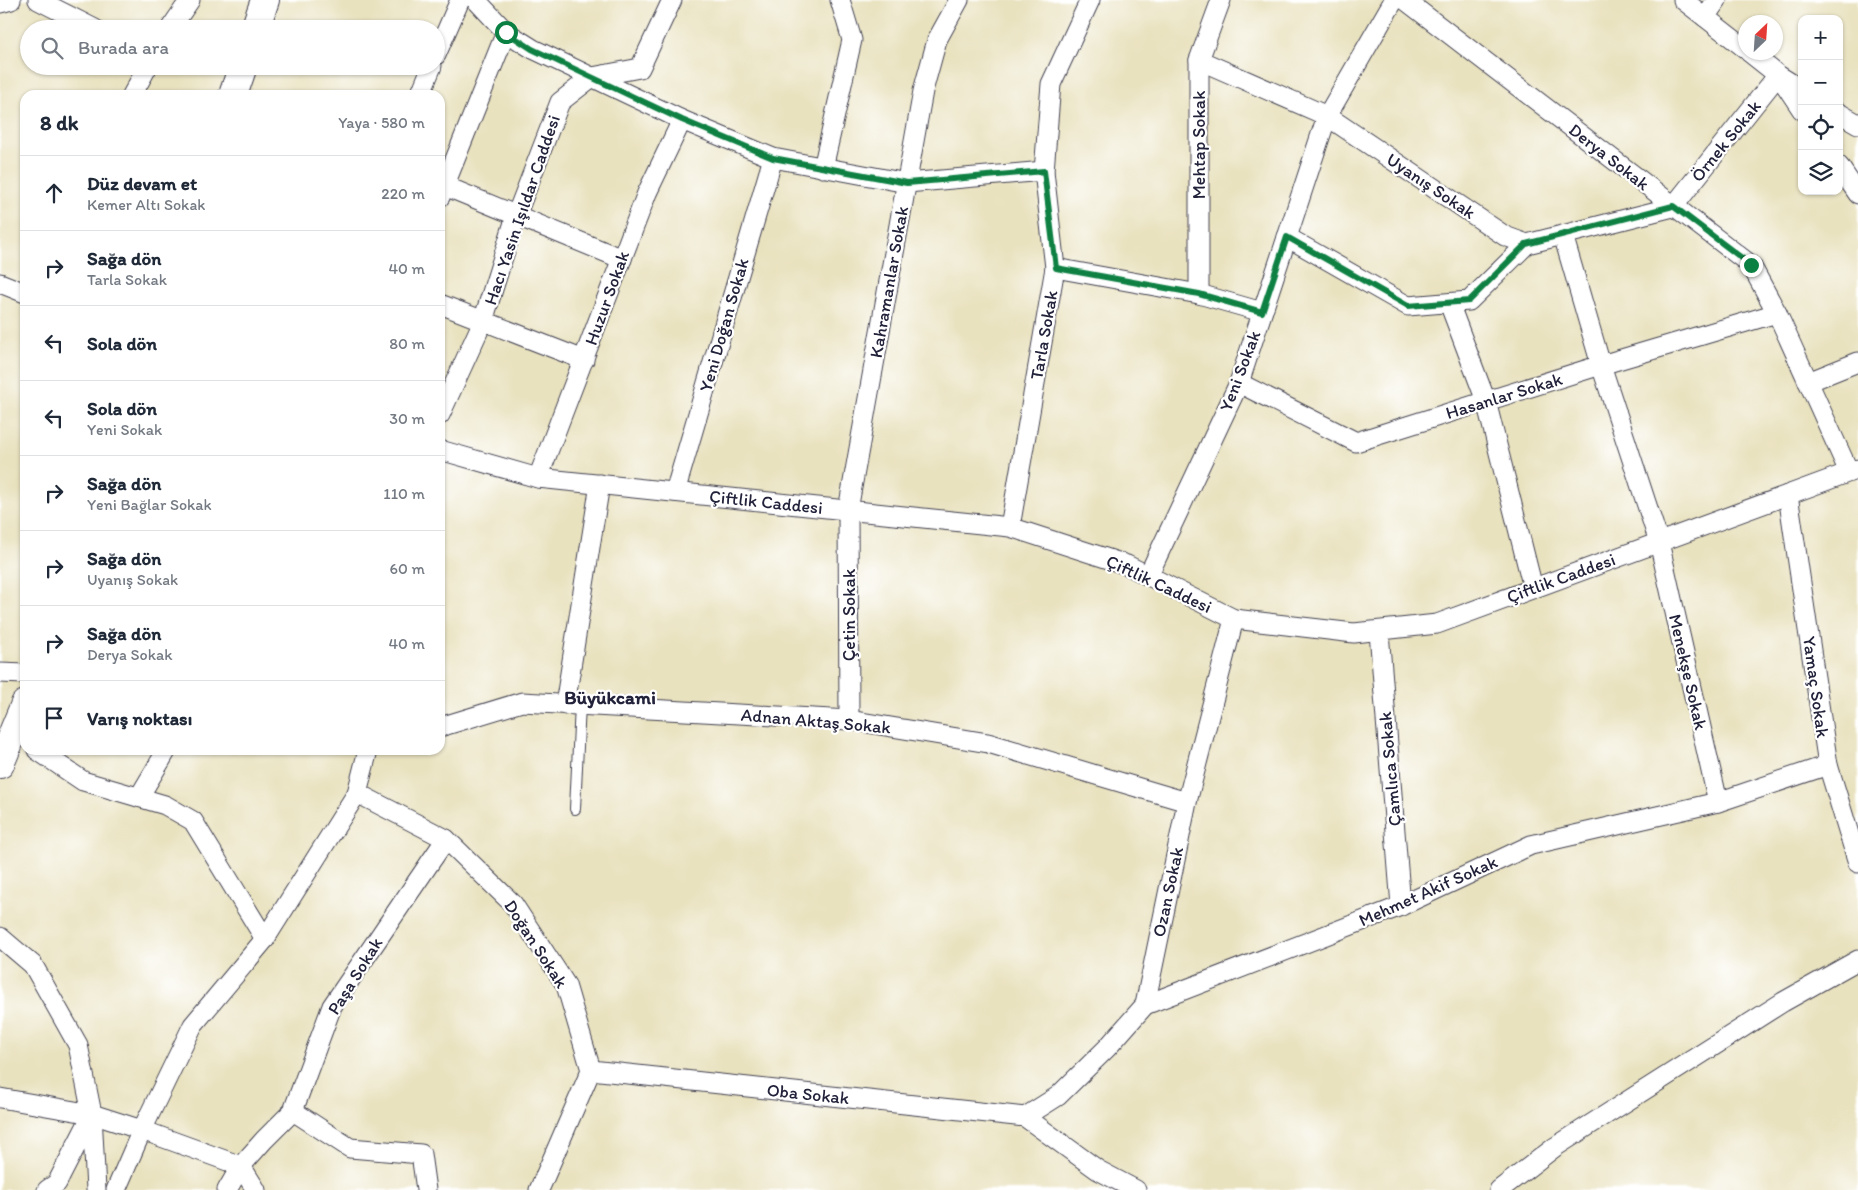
<!DOCTYPE html>
<html lang="tr">
<head>
<meta charset="utf-8">
<style>
  :root { --surface:#fff; --page:#f6f6f7; --text:#1f2937; --muted:#747a83; --line:#e0e1e3 }
  body { margin:0; font-family:Itim,sans-serif; background:var(--page); color:var(--text) }
  .controls { position:absolute; right:15px; top:15px; display:grid; overflow:hidden; border-radius:10px; box-shadow:0 1px 4px #0004 }
  .controls button { width:45px; height:45px; display:grid; place-items:center; padding:0; border:0; border-bottom:1px solid var(--line); background:var(--surface); color:var(--text); font:25px sans-serif }
  .compass { position:absolute; left:1738px; top:15px; width:45px; height:45px; border-radius:50%; background:var(--surface); box-shadow:0 1px 4px #0004; rotate:25deg }
  .stop { position:absolute; width:15px; height:15px; margin:-11px; border:4px solid #0b8043; border-radius:50%; background:#fff }
  .stop.end { background:#0b8043; border-color:#fff; box-shadow:0 1px 5px #0008 }
  .list { margin:0; padding:0; list-style:none }
  h2 { display:flex; justify-content:space-between; align-items:center; height:65px; margin:0; padding:0 20px; font-size:21px }
  h2 small { font-size:16px; font-weight:400; color:var(--muted) }
  .list li { display:grid; grid-template-columns:32px 1fr auto; gap:15px; align-items:center; box-sizing:border-box; height:75px; padding:0 20px; border-top:1px solid var(--line) }
  .list b { display:block; font-size:19px; white-space:nowrap }
  .list p { margin:0; font-size:16px; white-space:nowrap; color:var(--muted) }
  .list em { font-size:16px; font-style:normal; color:var(--muted) }
  .icon { flex:none; width:28px; height:28px; fill:none; stroke:currentColor; stroke-width:2; stroke-linecap:round; stroke-linejoin:round }
  .map { position:relative; flex:none; width:1858px; height:1190px; overflow:hidden }
  .search { position:absolute; background:var(--surface); box-shadow:0 1px 4px #0004; left:20px; top:20px; width:425px; height:55px; display:flex; align-items:center; gap:12px; box-sizing:border-box; padding:0 18px; border-radius:28px; color:var(--muted); font-size:19px }
  .panel { position:absolute; background:var(--surface); box-shadow:0 1px 4px #0004; left:20px; top:90px; width:425px; height:665px; border-radius:15px }
  .map>svg:first-child { display:block }
  .lines { fill:none; stroke-linecap:round; stroke-linejoin:round }
  .lane-casing { stroke:#403f4f; stroke-width:12 }
  .street-casing { stroke:#403f4f; stroke-width:21 }
  .secondary-casing { stroke:#403f4f; stroke-width:30 }
  .lane { stroke:#fff; stroke-width:10 }
  .street { stroke:#fff; stroke-width:19 }
  .secondary { stroke:#fff; stroke-width:28 }
  .route { stroke:#0b8043; stroke-width:6 }
  .labels { text-anchor:middle; dominant-baseline:central; stroke-width:4.5; stroke-linejoin:round; paint-order:stroke }
  .street-label { font-size:18px; fill:#22223b; stroke:#fff }
  .neighbourhood-label { font-size:19px; font-weight:bold; fill:#22223b; stroke:#fff }
</style>
</head>
<body>
<div class="map">
<svg width="1858" height="1190" viewBox="0 0 1858 1190">
  <rect width="100%" height="100%" fill="#fff"/>
  <filter id="ink" filterUnits="userSpaceOnUse"><feTurbulence type="fractalNoise" baseFrequency=".02" numOctaves="2"/><feDisplacementMap in="SourceGraphic" scale="10" xChannelSelector="R" yChannelSelector="G"/><feConvolveMatrix kernelMatrix="1 2 1 2 8 2 1 2 1" color-interpolation-filters="sRGB"/></filter>
  <filter id="wash" filterUnits="userSpaceOnUse"><feTurbulence type="fractalNoise" baseFrequency=".0096" numOctaves="4" result="noise"/><feDisplacementMap in="SourceGraphic" scale="20" xChannelSelector="R" yChannelSelector="G"/><feGaussianBlur stdDeviation="1.12" result="paint"/><feColorMatrix in="noise" values="0 0 0 0 0 0 0 0 0 0 0 0 0 0 0 0 0 1.4 0 .05"/><feComposite in="paint" operator="in"/></filter>
  <g filter="url(#wash)">
    <rect width="100%" height="100%" fill="#e9e2bf"/>
  </g>
  <g filter="url(#ink)">
    <g class="lines">
      <defs>
        <path id="lane" d="M575 809 580 705"/>
        <g id="street">
          <path d="M38 0 95 29"/>
          <path d="M476 0 506 32 533 49 682 120 773 158 907 183 1044 171"/>
          <path d="M1405 0 1751 265 1777 313 1849 472"/>
          <path d="M1683 0 1746 49"/>
          <path d="M0 3 11 0"/>
          <path d="M1705 17 1717 0"/>
          <path d="M170 29 190 0"/>
          <path d="M1749 52 1778 75 1802 90"/>
          <path d="M436 55 460 0"/>
          <path d="M1199 60 1327 116 1505 236 1527 244 1673 207 1778 75"/>
          <path d="M1782 80 1802 110"/>
          <path d="M132 95 148 66"/>
          <path d="M420 95 432 66"/>
          <path d="M1839 113 1858 124"/>
          <path d="M1839 166 1858 194"/>
          <path d="M823 168 852 40 840 0"/>
          <path d="M440 184 622 259"/>
          <path d="M440 197 506 32"/>
          <path d="M1563 235 1601 365 1659 542 1718 802"/>
          <path d="M1287 237 1408 306 1469 301 1527 244"/>
          <path d="M1055 268 1199 294 1262 312"/>
          <path d="M0 283 25 293"/>
          <path d="M1199 294V60L1221 0"/>
          <path d="M1449 303 1486 401 1533 588"/>
          <path d="M440 304 584 360"/>
          <path d="M1808 382 1858 362"/>
          <path d="M1239 383 1356 442 1601 365 1777 313"/>
          <path d="M440 415 483 321 516 216 560 102 592 77 640 68 672 0"/>
          <path d="M440 450 538 478 1010 527 1127 565 1234 619 1354 633 1437 624 1858 469"/>
          <path d="M538 478 647 193 682 120"/>
          <path d="M675 492 773 158"/>
          <path d="M1788 495 1828 765 1858 863"/>
          <path d="M1010 527 1055 268 1044 171 1051 84 1090 0"/>
          <path d="M1148 576 1239 383 1327 116 1394 0"/>
          <path d="M1379 632 1401 906"/>
          <path d="M0 673 25 674"/>
          <path d="M565 705 600 484"/>
          <path d="M849 720 848 510 923 91 937 40 959 0"/>
          <path d="M440 727 522 702 849 720 988 743 1187 802"/>
          <path d="M37 750 83 781 165 805 193 821 265 939"/>
          <path d="M357 793 446 839 513 904 566 985 591 1070 539 1190"/>
          <path d="M139 797 167 750"/>
          <path d="M0 937 33 965 78 1045 92 1114 96 1190"/>
          <path d="M1145 1005 1401 906 1531 845 1718 802 1828 765"/>
          <path d="M591 1070 1025 1117 1098 1170 1136 1190"/>
          <path d="M0 1098 92 1114 142 1130 241 1166 256 1190"/>
          <path d="M293 1111 350 1148 421 1154 426 1190"/>
          <path d="M1025 1117 1058 1096 1107 1048 1145 1005 1187 802 1234 619"/>
          <path d="M47 1190 57 1183 92 1115"/>
          <path d="M116 1190 142 1130 193 1025 265 939 357 793 368 750"/>
          <path d="M227 1190 241 1166 264 1140 293 1111 332 1006 446 839"/>
          <path d="M1499 1190 1555 1147 1783 1002 1858 960"/>
        </g>
        <g id="secondary">
          <path d="M255 29 265 0"/>
          <path d="M233 95 243 66"/>
          <path d="M0 764 25 704"/>
        </g>
      </defs>
      <use href="#lane" class="lane-casing"/>
      <use href="#street" class="street-casing"/>
      <use href="#secondary" class="secondary-casing"/>
      <use href="#lane" class="lane"/>
      <use href="#street" class="street"/>
      <use href="#secondary" class="secondary"/>
    </g>
  </g>
  <g class="lines" filter="url(#ink)">
    <path class="route" d="M506 32 532 49 682 120 773 158 907 183 1044 171 1056 268 1199 294 1262 312 1287 237 1408 306 1469 301 1526 244 1673 206 1751 265"/>
  </g>
  <g class="labels">
    <g class="street-label">
      <text transform="translate(1726 141) rotate(-51)">Örnek Sokak</text>
      <text transform="translate(1199 145) rotate(-90)">Mehtap Sokak</text>
      <text transform="translate(1609 157) rotate(38)">Derya Sokak</text>
      <text transform="translate(1431 186) rotate(34)">Uyanış Sokak</text>
      <text transform="translate(522 210) rotate(-71)">Hacı Yasin Işıldar Caddesi</text>
      <text transform="translate(889 282) rotate(-80)">Kahramanlar Sokak</text>
      <text transform="translate(607 298) rotate(-70)">Huzur Sokak</text>
      <text transform="translate(724 325) rotate(-74)">Yeni Doğan Sokak</text>
      <text transform="translate(1044 335) rotate(-80)">Tarla Sokak</text>
      <text transform="translate(1240 371) rotate(-69)">Yeni Sokak</text>
      <text transform="translate(1504 396) rotate(-17)">Hasanlar Sokak</text>
      <text transform="translate(766 502) rotate(6)">Çiftlik Caddesi</text>
      <text transform="translate(1561 578) rotate(-20)">Çiftlik Caddesi</text>
      <text transform="translate(1159 584) rotate(25)">Çiftlik Caddesi</text>
      <text transform="translate(849 615) rotate(-90)">Çetin Sokak</text>
      <text transform="translate(1688 672) rotate(77)">Menekşe Sokak</text>
      <text transform="translate(1816 687) rotate(82)">Yamaç Sokak</text>
      <text transform="translate(816 721) rotate(5)">Adnan Aktaş Sokak</text>
      <text transform="translate(1390 769) rotate(-95)">Çamlıca Sokak</text>
      <text transform="translate(1428 891) rotate(-24)">Mehmet Akif Sokak</text>
      <text transform="translate(1168 892) rotate(-78)">Ozan Sokak</text>
      <text transform="translate(536 944) rotate(57)">Doğan Sokak</text>
      <text transform="translate(355 976) rotate(-58)">Paşa Sokak</text>
      <text transform="translate(808 1094) rotate(6)">Oba Sokak</text>
    </g>
    <g class="neighbourhood-label">
      <text x="610" y="697">Büyükcami</text>
    </g>
  </g>
</svg>
<div class="controls">
<button>+</button>
<button>−</button>
<button><svg class="icon" aria-label="locate" viewBox="0 0 24 24"><circle cx="12" cy="12" r="6"/><path d="M12 2v4M12 18v4M2 12h4M18 12h4"/></svg></button>
<button><svg class="icon" aria-label="layers" viewBox="0 0 24 24"><path d="M12 4l9 5-9 5-9-5zM3 14l9 5 9-5"/></svg></button>
</div>
<svg class="compass" viewBox="-18 -18 36 36"><path d="M0-13l5 13h-10z" fill="#e53935"/><path d="M0 13l5-13h-10z" fill="#747a83"/></svg>
<div class="stop" style="left:506px;top:32px"></div>
<div class="stop end" style="left:1751px;top:265px"></div>
<div class="search"><svg class="icon" aria-label="search" viewBox="0 0 24 24"><circle cx="10" cy="10" r="6"/><path d="M15 15l6 6"/></svg>Burada ara</div>
<section class="panel">
<h2>8 dk<small>Yaya · 580 m</small></h2>
<ul class="list">
<li><svg class="icon" aria-label="ahead" viewBox="0 0 24 24"><path d="M12 20V5M6 11l6-6 6 6"/></svg><div><b>Düz devam et</b><p>Kemer Altı Sokak</p></div><em>220 m</em></li>
<li><svg class="icon" aria-label="right" viewBox="0 0 24 24"><path d="M7 20v-9h11M14 6l5 5-5 5"/></svg><div><b>Sağa dön</b><p>Tarla Sokak</p></div><em>40 m</em></li>
<li><svg class="icon" aria-label="left" viewBox="0 0 24 24"><path d="M17 20v-9H6M10 6l-5 5 5 5"/></svg><div><b>Sola dön</b></div><em>80 m</em></li>
<li><svg class="icon" aria-label="left" viewBox="0 0 24 24"><path d="M17 20v-9H6M10 6l-5 5 5 5"/></svg><div><b>Sola dön</b><p>Yeni Sokak</p></div><em>30 m</em></li>
<li><svg class="icon" aria-label="right" viewBox="0 0 24 24"><path d="M7 20v-9h11M14 6l5 5-5 5"/></svg><div><b>Sağa dön</b><p>Yeni Bağlar Sokak</p></div><em>110 m</em></li>
<li><svg class="icon" aria-label="right" viewBox="0 0 24 24"><path d="M7 20v-9h11M14 6l5 5-5 5"/></svg><div><b>Sağa dön</b><p>Uyanış Sokak</p></div><em>60 m</em></li>
<li><svg class="icon" aria-label="right" viewBox="0 0 24 24"><path d="M7 20v-9h11M14 6l5 5-5 5"/></svg><div><b>Sağa dön</b><p>Derya Sokak</p></div><em>40 m</em></li>
<li><svg class="icon" aria-label="arrive" viewBox="0 0 24 24"><path d="M6 21V4h12l-3 4 3 4H6"/></svg><div><b>Varış noktası</b></div></li>
</ul>
</section>
</div>
</body>
</html>
